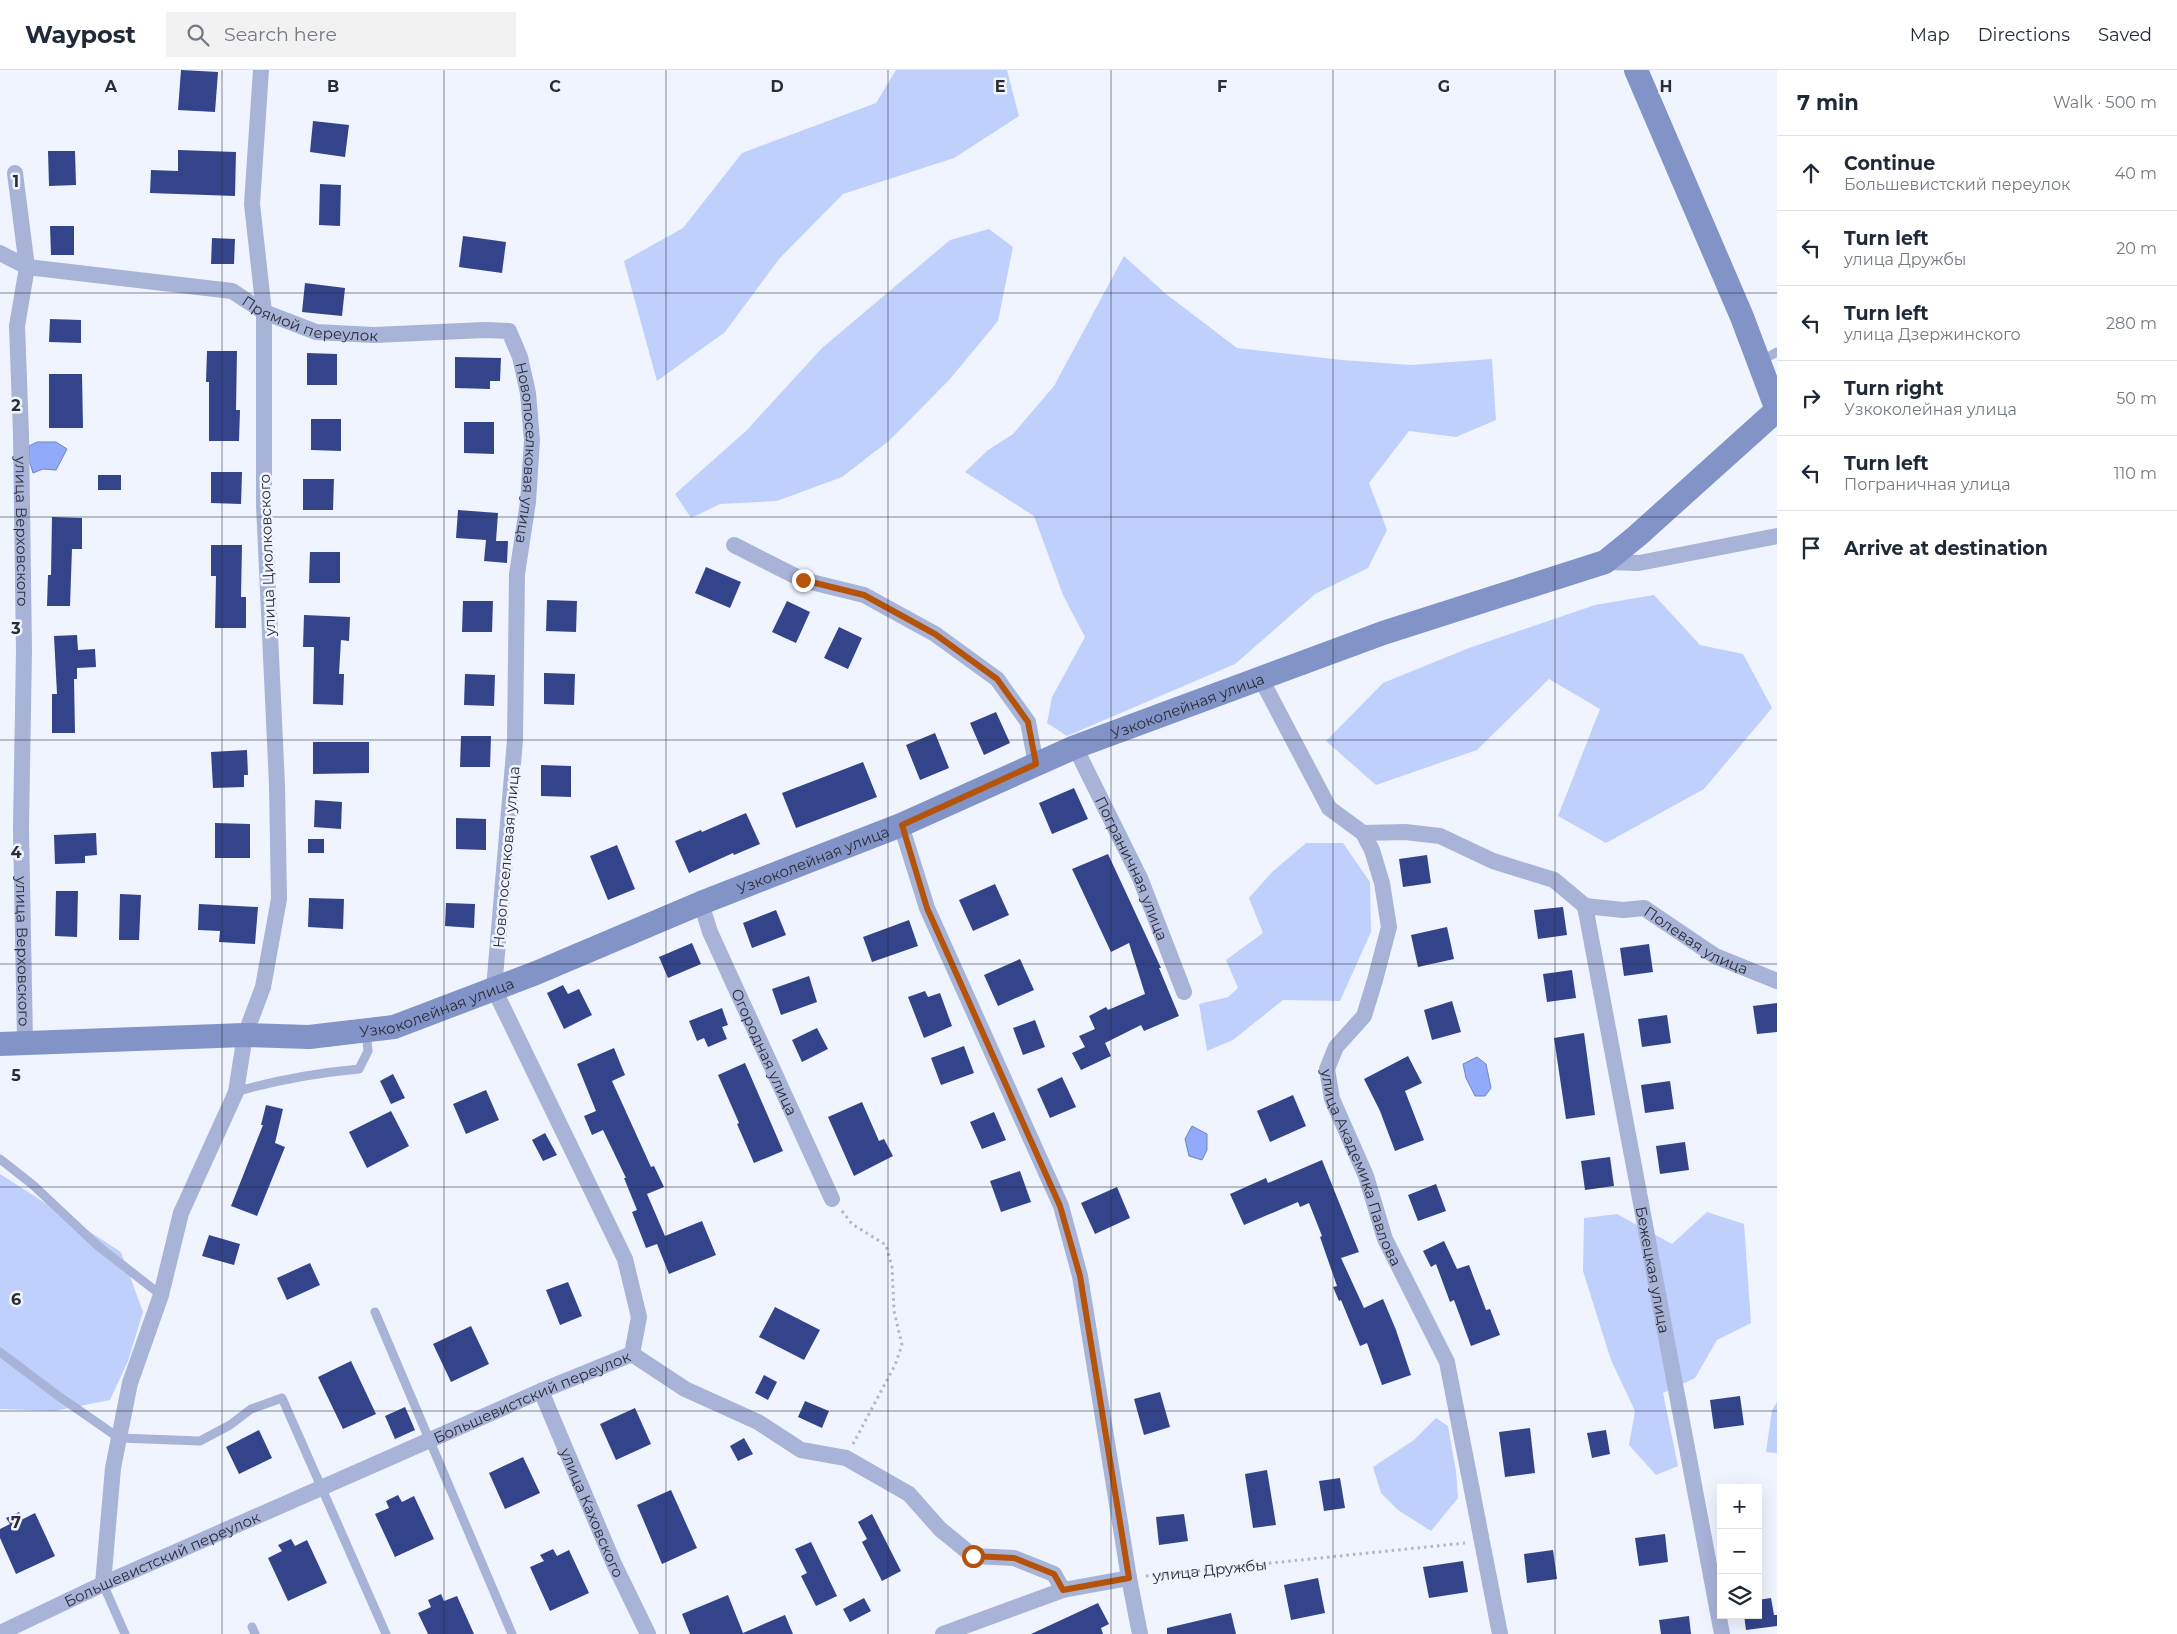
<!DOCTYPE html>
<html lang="en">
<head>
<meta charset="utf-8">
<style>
  :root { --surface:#fff; --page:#f2f2f3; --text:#1f2937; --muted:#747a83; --line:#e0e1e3 }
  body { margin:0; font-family:Montserrat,sans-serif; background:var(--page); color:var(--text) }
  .controls { position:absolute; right:15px; bottom:15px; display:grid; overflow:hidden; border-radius:0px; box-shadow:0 5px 20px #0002 }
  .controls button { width:45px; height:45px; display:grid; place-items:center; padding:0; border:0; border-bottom:1px solid var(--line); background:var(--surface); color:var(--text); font:25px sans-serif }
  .stop { position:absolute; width:15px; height:15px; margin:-11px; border:4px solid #b45309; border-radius:50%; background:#fff }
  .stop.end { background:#b45309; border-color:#fff; box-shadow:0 1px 5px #0008 }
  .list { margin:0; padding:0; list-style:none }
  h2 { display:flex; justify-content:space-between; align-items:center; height:65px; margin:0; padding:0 20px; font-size:21px }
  h2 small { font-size:16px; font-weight:400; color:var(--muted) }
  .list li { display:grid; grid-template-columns:32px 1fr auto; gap:15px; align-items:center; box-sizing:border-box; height:75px; padding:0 20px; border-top:1px solid var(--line) }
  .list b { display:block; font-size:19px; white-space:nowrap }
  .list p { margin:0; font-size:16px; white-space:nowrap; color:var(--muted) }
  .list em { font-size:16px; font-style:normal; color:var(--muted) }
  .icon { flex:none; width:28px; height:28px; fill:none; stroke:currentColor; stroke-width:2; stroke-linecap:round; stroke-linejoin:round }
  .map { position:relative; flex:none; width:1777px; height:1564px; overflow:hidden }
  header { display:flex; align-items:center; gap:30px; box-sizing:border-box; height:70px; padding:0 25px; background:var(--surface); border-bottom:1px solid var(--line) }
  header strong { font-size:24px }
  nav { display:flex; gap:28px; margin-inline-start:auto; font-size:18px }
  .search { width:350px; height:45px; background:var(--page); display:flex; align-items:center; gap:12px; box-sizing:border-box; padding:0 18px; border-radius:0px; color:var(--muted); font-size:19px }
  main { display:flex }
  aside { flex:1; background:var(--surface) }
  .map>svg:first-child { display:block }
  .green { fill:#c0d0fd }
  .water { fill:#91aaf9; stroke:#7284bf }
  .building { fill:#33448a }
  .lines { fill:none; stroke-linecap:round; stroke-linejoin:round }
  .path { stroke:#b4b7c1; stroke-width:3; stroke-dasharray:2.5 4; stroke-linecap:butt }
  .lane { stroke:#a7b3d7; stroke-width:9 }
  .street { stroke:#a7b3d7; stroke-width:16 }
  .secondary { stroke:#8193c7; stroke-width:24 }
  .route { stroke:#b45309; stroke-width:6 }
  .grid { fill:none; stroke:#2a2d37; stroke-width:1; stroke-opacity:0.55 }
  .labels { text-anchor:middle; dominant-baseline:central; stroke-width:5; stroke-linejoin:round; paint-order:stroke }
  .street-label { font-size:15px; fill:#2a2d37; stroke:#f0f4fe }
  .grid-label { font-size:16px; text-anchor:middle; font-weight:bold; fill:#2a2d37; stroke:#f0f4fe; stroke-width:5; stroke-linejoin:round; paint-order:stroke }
</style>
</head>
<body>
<header>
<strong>Waypost</strong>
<div class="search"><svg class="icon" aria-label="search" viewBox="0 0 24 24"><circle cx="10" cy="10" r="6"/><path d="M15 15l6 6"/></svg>Search here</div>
<nav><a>Map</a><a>Directions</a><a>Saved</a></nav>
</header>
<main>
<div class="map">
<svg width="1777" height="1564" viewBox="0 0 1777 1564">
  <rect width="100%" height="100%" fill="#f0f4fe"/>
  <g class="green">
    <path d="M896 0H1007L1019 46 954 88 843 124 779 189 725 262 657 311 624 191 683 158 742 83 876 33Z"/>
    <path d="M989 159 1013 177 998 251 950 309 890 370 842 407 777 431 720 434 691 448 675 424 746 361 822 278 950 170Z"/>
    <path d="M1124 186 1166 224 1237 278 1342 290 1411 295 1492 289 1496 350 1456 367 1409 361 1369 413 1387 460 1368 498 1315 524 1235 594 1067 666 1047 653 1052 627 1085 567 1063 525 1034 446 965 402 988 380 1013 364 1054 316Z"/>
    <path d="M1654 525 1700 575 1743 584 1772 638 1704 719 1606 773 1558 746 1600 639 1549 609 1477 680 1376 715 1326 671 1383 613 1469 578 1595 535Z"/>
    <path d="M1306 773H1343L1370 812 1371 862 1340 931 1283 930 1233 970 1207 981 1199 934 1228 927 1238 918 1226 890 1263 863 1249 828 1272 802Z"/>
    <path d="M0 1104 121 1182 143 1242 128 1291 110 1330 54 1341 0 1339Z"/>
    <path d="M1707 1142 1744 1154 1751 1253 1717 1270 1695 1308 1663 1323 1678 1396 1656 1405 1629 1375 1635 1341 1611 1290 1583 1201 1584 1148 1617 1144 1672 1174Z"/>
    <path d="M1777 1332V1383L1766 1382 1772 1340Z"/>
    <path d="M1436 1348 1448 1356 1456 1401 1458 1428 1431 1461 1398 1440 1381 1423 1373 1397 1414 1370Z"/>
  </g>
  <g class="water">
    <path d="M37 372H56L67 379 56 400 43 399 33 403 29 390V376Z"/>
    <path d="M1477 987 1486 994 1491 1018 1485 1026H1475L1466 1008 1463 994Z"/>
    <path d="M1192 1056 1207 1064V1080L1202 1090 1189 1086 1185 1069Z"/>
  </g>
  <g class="building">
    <path d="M181 0 218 2 215 42 178 40Z"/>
    <path d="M313 51 349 55 345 87 310 82Z"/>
    <path d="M178 80 236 82 235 126 150 123 151 100 178 101Z"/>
    <path d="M48 81H75L76 115 49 116Z"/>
    <path d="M320 114 341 115 340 156 319 155Z"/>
    <path d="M50 156H74V185H51Z"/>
    <path d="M463 166 506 172 502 203 459 197Z"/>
    <path d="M212 168 235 169 234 194H211Z"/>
    <path d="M305 213 345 218 342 246 302 242Z"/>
    <path d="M50 249 81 250V273L49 272Z"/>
    <path d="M207 281H237L236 340H240L239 371H209V312H206Z"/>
    <path d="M307 283 337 284V315H307Z"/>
    <path d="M455 287 501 288 500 311H490V319L455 318Z"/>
    <path d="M49 304H82L83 358H49Z"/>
    <path d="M311 349H341V381L311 380Z"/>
    <path d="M464 352H494V384L464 383Z"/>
    <path d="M211 402H242L241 434 211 433Z"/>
    <rect x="98" y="405" width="23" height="15"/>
    <path d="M303 409H334L333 440H303Z"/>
    <path d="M458 440 498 443 496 471H508L507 493 484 491 486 470 456 468Z"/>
    <path d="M52 447 82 448V479H72L70 536H47L48 505H51Z"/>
    <path d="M211 475H242L241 527H246V558H215L216 506H211Z"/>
    <path d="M310 482H340V513H309Z"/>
    <path d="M706 497 741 512 730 538 695 523Z"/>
    <path d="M547 530 577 531 576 562 546 561Z"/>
    <path d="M463 531H493L492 562H462Z"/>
    <path d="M787 531 810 542 796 573 772 562Z"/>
    <path d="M304 545 350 547 349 571 341 570 339 604H344L343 635 313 634 314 577H303Z"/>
    <path d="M839 557 862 568 848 599 824 588Z"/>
    <path d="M77 565 78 580 95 579 96 597 77 598V609H74L75 663H52V624H57L54 566Z"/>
    <path d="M544 603 575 604 574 635 544 634Z"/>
    <path d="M465 604 495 605 494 636 464 635Z"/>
    <path d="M996 642 1010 673 984 685 970 653Z"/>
    <path d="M935 663 949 698 920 710 906 675Z"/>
    <path d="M461 666H491L490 697H460Z"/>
    <path d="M313 672H369V703L313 704Z"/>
    <path d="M247 680 248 705H244V717L213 718 211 682Z"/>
    <path d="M863 692 877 727 796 758 782 723Z"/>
    <path d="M541 695 571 696V727L541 726Z"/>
    <path d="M1074 718 1088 749 1052 764 1039 733Z"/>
    <path d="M315 730 342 732 341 759 314 757Z"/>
    <path d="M746 743 760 774 734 785 733 783 689 803 675 771 701 760 702 762Z"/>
    <path d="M456 748 486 749V780L456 779Z"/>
    <path d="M215 753 250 754V788H215Z"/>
    <path d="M96 763 97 785 85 786V793L55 794 54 765Z"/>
    <rect x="308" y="769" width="16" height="14"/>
    <path d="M617 775 635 819 608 830 590 786Z"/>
    <path d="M1108 784 1161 898H1159L1179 946 1144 961 1141 955 1105 973 1111 986 1081 1000 1072 983 1085 977 1079 966 1095 959 1089 946 1106 937 1108 940 1145 924 1129 873 1111 882 1072 799Z"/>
    <path d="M1427 785 1431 813 1403 817 1399 789Z"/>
    <path d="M995 814 1009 845 973 861 959 830Z"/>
    <path d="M56 821H78L77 867 55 866Z"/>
    <path d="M120 824 141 825 139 870H119Z"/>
    <path d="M309 828 344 829 343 859 308 857Z"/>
    <path d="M446 833 475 834 474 858 445 856Z"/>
    <path d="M199 834 258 837 255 874 219 872 220 861 198 860Z"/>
    <path d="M1563 837 1567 865 1538 869 1534 840Z"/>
    <path d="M776 840 786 865 752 878 743 853Z"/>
    <path d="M909 850 918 876 872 892 863 867Z"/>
    <path d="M1447 857 1454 889 1418 897 1411 865Z"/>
    <path d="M692 873 701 894 668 908 659 887Z"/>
    <path d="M1649 874 1653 902 1624 906 1620 878Z"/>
    <path d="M1020 889 1034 920 998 936 984 905Z"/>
    <path d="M1572 900 1576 928 1547 932 1543 904Z"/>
    <path d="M809 906 817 932 781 945 772 919Z"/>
    <path d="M563 915 568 924 579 919 592 945 564 959 547 923Z"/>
    <path d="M925 921 928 927 940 923 952 956 924 968 908 927Z"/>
    <path d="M1452 931 1461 962 1432 970 1424 940Z"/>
    <path d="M1777 933V962L1757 964 1753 936Z"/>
    <path d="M722 938 728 955 722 957 727 969 708 977 704 968 697 971 689 951Z"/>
    <path d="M1667 945 1671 973 1642 977 1638 949Z"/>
    <path d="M1035 950 1045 977 1023 985 1013 958Z"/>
    <path d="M817 958 828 979 802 992 792 970Z"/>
    <path d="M1584 963 1595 1045 1566 1049 1554 968Z"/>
    <path d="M964 976 974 1003 941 1015 931 988Z"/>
    <path d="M614 978 625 1005 612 1011 651 1097 654 1096 664 1117 647 1124 665 1166 702 1151 716 1185 669 1204 657 1174 646 1178 632 1142 637 1140 624 1108H626L603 1060 592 1065 584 1046 596 1041 577 994Z"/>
    <path d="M1408 986 1422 1013 1405 1021 1424 1070 1395 1081 1380 1041 1364 1009Z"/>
    <path d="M745 993 783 1081 754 1093 737 1054 739 1053 718 1005Z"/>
    <path d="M393 1004 405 1028 391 1034 380 1011Z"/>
    <path d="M1062 1007 1076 1037 1050 1048 1037 1019Z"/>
    <path d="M1670 1011 1674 1039 1645 1043 1641 1015Z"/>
    <path d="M486 1020 499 1050 466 1064 453 1034Z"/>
    <path d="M1293 1025 1306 1056 1270 1072 1257 1041Z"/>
    <path d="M862 1032 879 1071 884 1069 893 1086 854 1106 828 1047Z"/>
    <path d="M266 1035 283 1039 275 1073 285 1077 257 1146 231 1136 263 1055H261Z"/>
    <path d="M391 1041 409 1076 367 1098 349 1062Z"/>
    <path d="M994 1042 1006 1070 982 1079 970 1052Z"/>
    <path d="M545 1063 557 1085 543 1091 532 1070Z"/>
    <path d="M1685 1072 1689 1100 1660 1104 1656 1076Z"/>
    <path d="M1610 1087 1614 1116 1585 1120 1581 1091Z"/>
    <path d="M1322 1090 1359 1182 1341 1188 1364 1238 1383 1229 1396 1260 1411 1305 1382 1315 1367 1273 1360 1276 1341 1230 1339 1231 1333 1217 1337 1216 1320 1167 1322 1166 1309 1133 1300 1137 1298 1132 1244 1155 1230 1124 1266 1108 1268 1113Z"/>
    <path d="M1020 1101 1031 1132 1001 1142 990 1111Z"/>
    <path d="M1436 1114 1446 1141 1418 1151 1408 1125Z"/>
    <path d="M1117 1117 1130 1148 1095 1164 1081 1133Z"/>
    <path d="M209 1165 240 1174 234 1195 202 1186Z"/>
    <path d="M1444 1171 1457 1199 1469 1195 1486 1240 1490 1239 1500 1265 1471 1276 1454 1230 1450 1232 1436 1194 1431 1197 1423 1181Z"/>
    <path d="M310 1193 320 1215 287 1230 277 1208Z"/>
    <path d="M568 1212 582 1246 560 1255 546 1220Z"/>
    <path d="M775 1237 820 1260 804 1290 759 1267Z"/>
    <path d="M471 1256 489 1294 451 1312 433 1274Z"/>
    <path d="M351 1291 376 1344 343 1359 318 1307Z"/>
    <path d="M764 1305 777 1312 768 1330 755 1323Z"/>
    <path d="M1160 1322 1170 1357 1144 1365 1134 1329Z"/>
    <path d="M1740 1326 1744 1355 1714 1359 1710 1330Z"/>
    <path d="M805 1331 829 1341 822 1358 798 1347Z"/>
    <path d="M405 1337 415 1360 395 1369 385 1346Z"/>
    <path d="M635 1338 651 1374 616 1390 600 1354Z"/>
    <path d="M1530 1358 1535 1403 1505 1407 1499 1362Z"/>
    <path d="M259 1360 272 1388 239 1404 226 1377Z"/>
    <path d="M1606 1360 1610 1384 1592 1388 1587 1363Z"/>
    <path d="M744 1368 753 1384 738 1391 730 1376Z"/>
    <path d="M523 1387 540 1423 505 1439 489 1403Z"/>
    <path d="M1267 1400 1276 1455 1253 1458 1245 1404Z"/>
    <path d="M1340 1408 1345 1438 1324 1441 1319 1411Z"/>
    <path d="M671 1420 697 1478 662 1494 637 1435Z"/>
    <path d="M398 1425 402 1432 414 1426 434 1469 395 1487 375 1444 389 1438 386 1431Z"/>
    <path d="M19 1442 23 1449 35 1443 55 1486 16 1504 0 1468V1459L10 1454 6 1448Z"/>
    <path d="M872 1444 901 1501 882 1511 862 1472 867 1469 858 1452Z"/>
    <path d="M1184 1444 1188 1471 1159 1475 1156 1447Z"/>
    <path d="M1665 1464 1668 1492 1639 1496 1635 1468Z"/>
    <path d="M291 1469 295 1476 307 1470 327 1513 288 1531 268 1488 282 1481 278 1475Z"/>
    <path d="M811 1472 837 1526 816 1536 801 1506 807 1503 795 1479Z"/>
    <path d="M553 1479 557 1486 569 1480 589 1523 550 1541 530 1497 544 1491 540 1485Z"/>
    <path d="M1553 1480 1557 1509 1527 1513 1524 1484Z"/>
    <path d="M1463 1491 1468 1522 1429 1528 1423 1497Z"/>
    <path d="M1318 1508 1325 1543 1291 1550 1284 1515Z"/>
    <path d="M441 1524 444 1531 457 1526 474 1564H428L418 1543 431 1537 428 1530Z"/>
    <path d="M728 1525 743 1563 785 1545 793 1564H690L682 1544Z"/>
    <path d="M864 1528 871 1541 850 1552 843 1539Z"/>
    <path d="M1771 1528 1774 1545H1777V1556L1746 1560 1744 1545H1758V1530Z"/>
    <path d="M1098 1533 1109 1554 1101 1558 1103 1564H1031Z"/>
    <path d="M1231 1543 1236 1564H1167V1558Z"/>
    <path d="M1689 1546 1691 1564H1661L1659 1550Z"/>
  </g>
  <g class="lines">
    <g class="path">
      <path d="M842 1141 852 1154 886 1175 892 1197 894 1241 902 1275 895 1295 853 1374"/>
      <path id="s1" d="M1146 1506 1465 1473"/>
    </g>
    <g class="lane">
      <path d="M1759 292 1777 282"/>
      <path d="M236 1022C276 1010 317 1003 359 999L368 981 366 960"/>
      <path d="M0 1089 33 1115 98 1176 161 1225"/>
      <path d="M375 1242 512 1564"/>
      <path d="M0 1282 57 1325 119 1368 200 1371 230 1355 251 1339 282 1328 386 1564"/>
      <path d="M103 1514 125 1564"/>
      <path d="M252 1557 255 1564"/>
    </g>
    <g class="street">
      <path id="s2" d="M15 103 27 197 17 256 21 364 24 581 21 759 25 972"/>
      <path id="s3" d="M0 183 27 197 232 221 264 242 316 262 374 265 485 260 509 261 520 287 528 323 532 370 528 432 517 504 515 670 494 919 625 1189 639 1247 632 1284"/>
      <path d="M734 475 803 510 864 525 935 564 997 609 1028 652 1036 694"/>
      <path d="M1605 492 1639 493 1777 466"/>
      <path id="s4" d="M1260 607 1329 738 1363 763 1372 780 1382 813 1389 857 1375 910 1364 946 1336 977 1327 999 1332 1029 1366 1106 1385 1169 1447 1292 1500 1564"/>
      <path id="s5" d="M1075 677 1140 808 1184 922"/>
      <path d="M901 755 927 838 1061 1136 1080 1206 1129 1508 1140 1564"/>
      <path d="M1363 763 1405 762 1440 766 1493 791 1554 810 1585 836"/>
      <path id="s6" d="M701 833 710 862 832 1129"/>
      <path id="s7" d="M1585 836 1722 1564"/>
      <path id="s8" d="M1585 836 1623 840 1644 838 1715 886 1777 911"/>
      <path id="s9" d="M541 1321 614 1494 648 1564"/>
      <path d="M103 1514 113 1398 130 1313 161 1225 181 1143 236 1022 245 965 263 917 279 829 277 715 264 435V242L252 134 261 0"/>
      <path id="s10" d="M0 1563 103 1514 541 1321 632 1284 685 1319 758 1352 801 1380 846 1388 909 1424 940 1459 973 1486 1014 1488 1054 1504 1063 1520"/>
      <path d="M943 1564 1063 1520 1129 1508"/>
    </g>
    <path class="secondary" id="s11" d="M0 974 245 965 309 967 394 957 536 903 701 833 901 755 1075 677 1383 563 1605 492 1637 466 1777 340 1742 247 1636 0"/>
  </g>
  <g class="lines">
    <path class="route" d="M803 510 864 525 935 564 997 609 1028 652 1036 694 902 755 927 838 1060 1136 1080 1206 1129 1508 1063 1520 1054 1504 1014 1488 973 1486"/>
  </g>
  <path class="grid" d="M222 0V1564M444 0V1564M666 0V1564M888 0V1564M1111 0V1564M1333 0V1564M1555 0V1564M0 223H1777M0 447H1777M0 670H1777M0 894H1777M0 1117H1777M0 1341H1777"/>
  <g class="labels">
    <g class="street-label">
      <text stroke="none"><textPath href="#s3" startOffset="322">Прямой переулок</textPath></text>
      <text stroke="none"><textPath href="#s3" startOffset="649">Новопоселковая улица</textPath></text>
      <text stroke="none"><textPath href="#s2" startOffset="360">улица Верховского</textPath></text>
      <text transform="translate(267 485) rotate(-92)">улица Циолковского</text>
      <text stroke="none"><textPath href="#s11" startOffset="1251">Узкоколейная улица</textPath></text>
      <text transform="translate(506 787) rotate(-85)">Новопоселковая улица</text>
      <text stroke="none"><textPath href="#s11" startOffset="846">Узкоколейная улица</textPath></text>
      <text stroke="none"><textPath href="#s5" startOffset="134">Пограничная улица</textPath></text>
      <text stroke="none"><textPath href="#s8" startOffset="121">Полевая улица</textPath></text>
      <text stroke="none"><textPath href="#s2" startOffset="780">улица Верховского</textPath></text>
      <text stroke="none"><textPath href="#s11" startOffset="441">Узкоколейная улица</textPath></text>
      <text stroke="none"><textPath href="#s6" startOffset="162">Огородная улица</textPath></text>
      <text stroke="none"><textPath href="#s4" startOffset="551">улица Академика Павлова</textPath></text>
      <text stroke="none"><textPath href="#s7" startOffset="370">Бежецкая улица</textPath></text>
      <text stroke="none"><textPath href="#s10" startOffset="582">Большевистский переулок</textPath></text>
      <text stroke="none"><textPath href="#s9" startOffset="132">улица Каховского</textPath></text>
      <text stroke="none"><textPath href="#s10" startOffset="178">Большевистский переулок</textPath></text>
      <text stroke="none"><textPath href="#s1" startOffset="64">улица Дружбы</textPath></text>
    </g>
  </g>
  <g class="grid-label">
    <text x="111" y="22">A</text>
    <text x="333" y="22">B</text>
    <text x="555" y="22">C</text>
    <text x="777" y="22">D</text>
    <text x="1000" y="22">E</text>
    <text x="1222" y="22">F</text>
    <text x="1444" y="22">G</text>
    <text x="1666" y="22">H</text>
    <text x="16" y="117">1</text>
    <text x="16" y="341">2</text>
    <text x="16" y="564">3</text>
    <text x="16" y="788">4</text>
    <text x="16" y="1011">5</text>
    <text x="16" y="1235">6</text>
    <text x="16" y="1458">7</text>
  </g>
</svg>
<div class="controls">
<button>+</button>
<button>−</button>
<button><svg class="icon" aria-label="layers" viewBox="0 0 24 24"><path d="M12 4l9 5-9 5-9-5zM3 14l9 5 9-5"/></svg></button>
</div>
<div class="stop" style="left:973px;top:1486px"></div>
<div class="stop end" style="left:803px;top:510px"></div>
</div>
<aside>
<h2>7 min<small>Walk · 500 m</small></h2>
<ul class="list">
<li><svg class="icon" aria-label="ahead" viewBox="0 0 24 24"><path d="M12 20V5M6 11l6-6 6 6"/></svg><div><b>Continue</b><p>Большевистский переулок</p></div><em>40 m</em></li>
<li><svg class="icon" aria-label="left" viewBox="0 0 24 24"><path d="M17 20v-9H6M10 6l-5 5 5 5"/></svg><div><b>Turn left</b><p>улица Дружбы</p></div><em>20 m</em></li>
<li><svg class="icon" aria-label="left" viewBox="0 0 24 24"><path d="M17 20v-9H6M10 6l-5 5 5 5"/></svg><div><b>Turn left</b><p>улица Дзержинского</p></div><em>280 m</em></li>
<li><svg class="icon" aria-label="right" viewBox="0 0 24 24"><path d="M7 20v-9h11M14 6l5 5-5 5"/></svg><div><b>Turn right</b><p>Узкоколейная улица</p></div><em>50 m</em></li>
<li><svg class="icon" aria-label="left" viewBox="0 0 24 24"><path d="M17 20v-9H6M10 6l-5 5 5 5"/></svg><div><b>Turn left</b><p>Пограничная улица</p></div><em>110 m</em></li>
<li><svg class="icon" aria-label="arrive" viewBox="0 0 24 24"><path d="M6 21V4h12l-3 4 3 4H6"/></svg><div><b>Arrive at destination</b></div></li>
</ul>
</aside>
</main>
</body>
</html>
